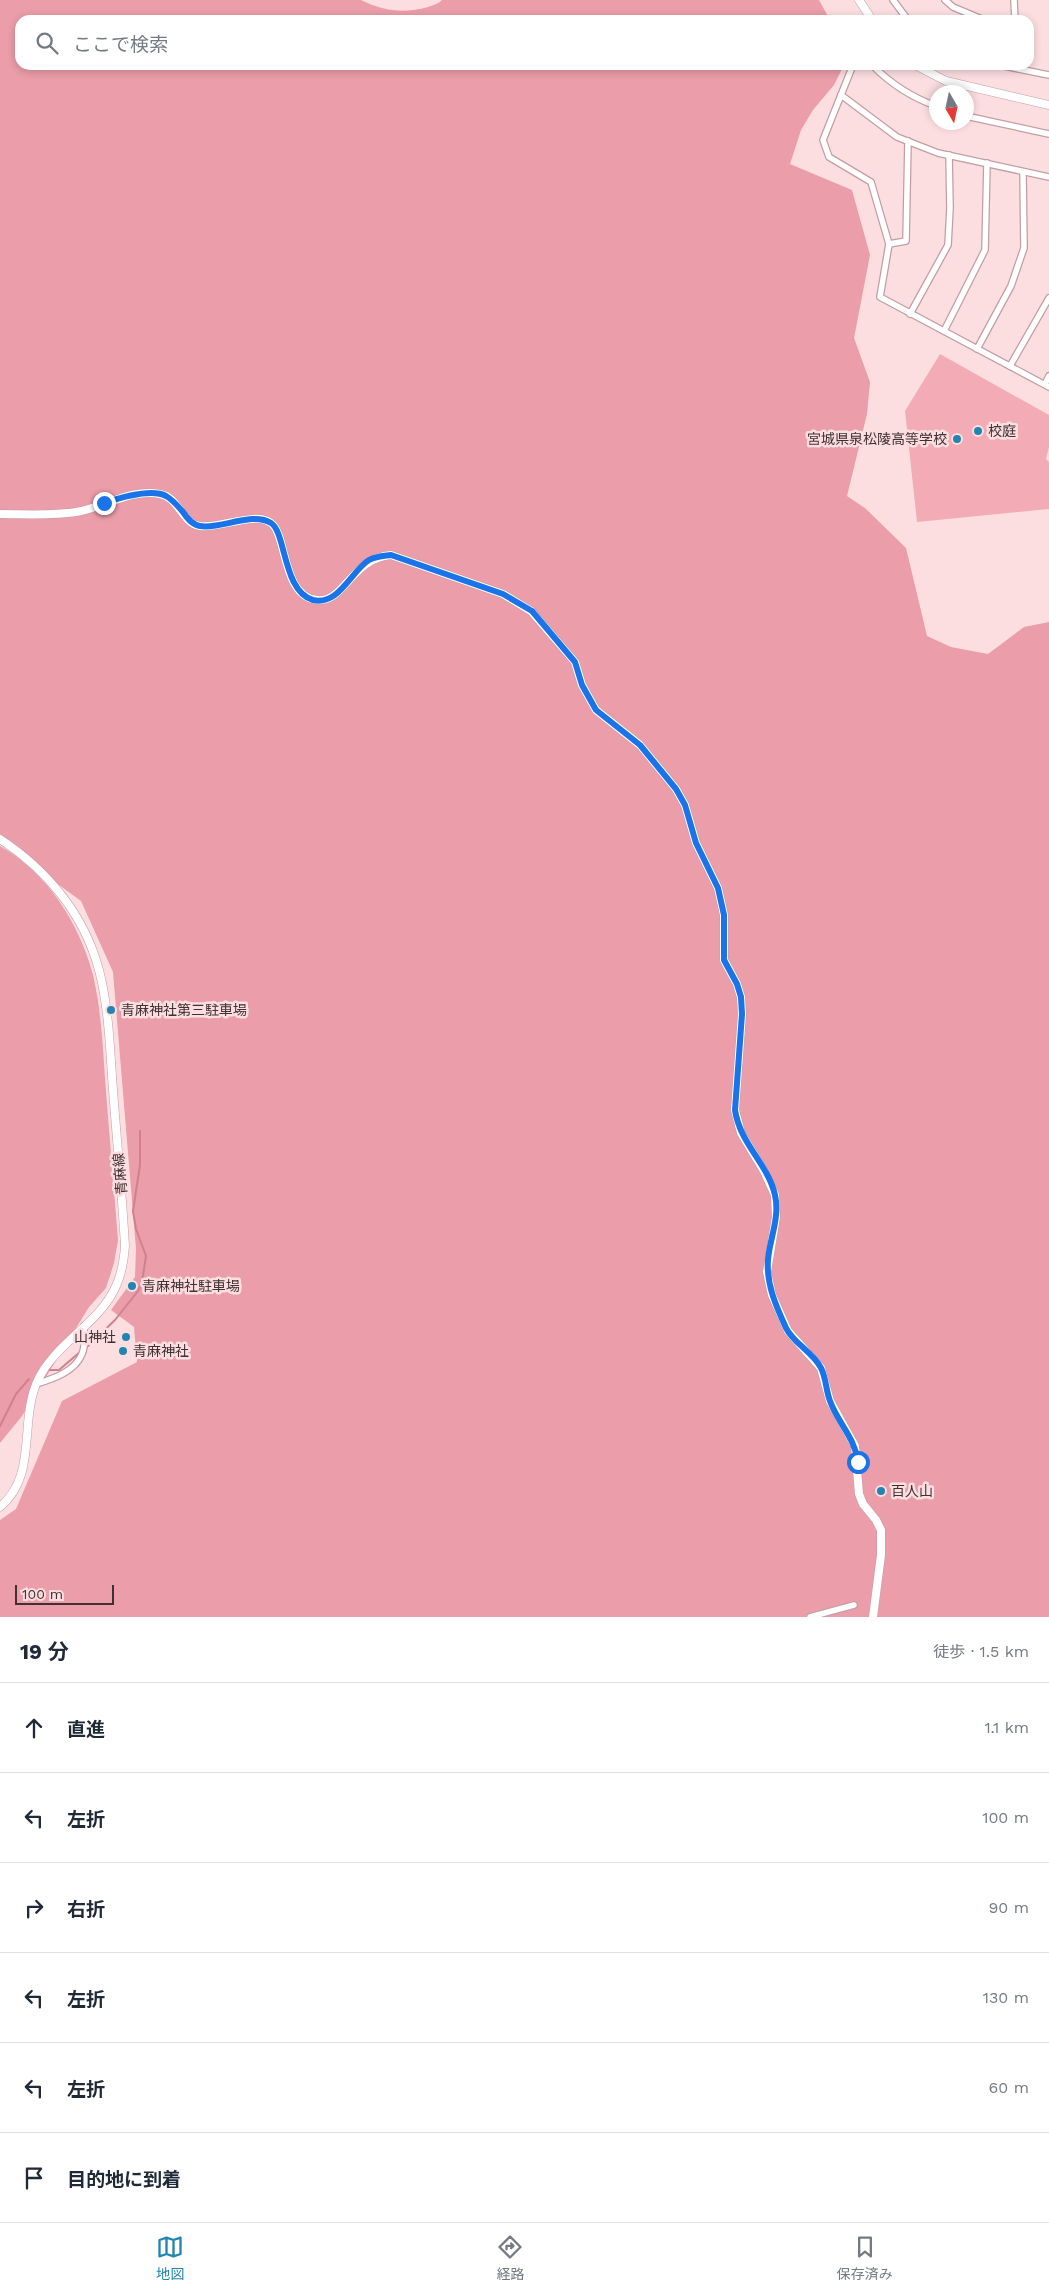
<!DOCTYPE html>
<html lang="ja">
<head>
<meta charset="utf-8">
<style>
  :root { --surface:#fff; --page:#f6f6f7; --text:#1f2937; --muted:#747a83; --line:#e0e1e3; --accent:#2384af }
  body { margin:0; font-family:"Work Sans","Noto Sans JP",sans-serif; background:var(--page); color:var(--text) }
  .compass { position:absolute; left:929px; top:85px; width:45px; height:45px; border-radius:50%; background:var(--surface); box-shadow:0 2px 8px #0003; rotate:171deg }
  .scale { position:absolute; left:15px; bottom:12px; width:99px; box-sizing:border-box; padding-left:5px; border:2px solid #3f3032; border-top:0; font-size:14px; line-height:18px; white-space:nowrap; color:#3f3032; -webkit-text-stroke:4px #fcdee1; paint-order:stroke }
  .stop { position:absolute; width:15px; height:15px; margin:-11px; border:4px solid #1a73e8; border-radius:50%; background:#fff }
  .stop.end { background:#1a73e8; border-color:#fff; box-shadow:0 1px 5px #0008 }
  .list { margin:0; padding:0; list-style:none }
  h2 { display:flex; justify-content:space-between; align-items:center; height:65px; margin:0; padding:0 20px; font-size:21px }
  h2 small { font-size:16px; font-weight:400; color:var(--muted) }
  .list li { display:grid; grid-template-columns:32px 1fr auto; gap:15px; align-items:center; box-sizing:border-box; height:90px; padding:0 20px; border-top:1px solid var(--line) }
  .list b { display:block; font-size:19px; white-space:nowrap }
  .list em { font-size:16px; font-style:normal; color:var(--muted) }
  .icon { flex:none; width:28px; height:28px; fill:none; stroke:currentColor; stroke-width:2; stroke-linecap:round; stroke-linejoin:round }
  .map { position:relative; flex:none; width:1049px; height:1617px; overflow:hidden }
  .search { position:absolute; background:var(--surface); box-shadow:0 2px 8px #0003; left:15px; right:15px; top:15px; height:55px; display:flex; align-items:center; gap:12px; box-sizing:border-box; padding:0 18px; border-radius:15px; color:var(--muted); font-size:19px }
  .sheet { height:605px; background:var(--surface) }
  nav { display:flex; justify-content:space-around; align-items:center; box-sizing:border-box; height:70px; border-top:1px solid var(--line); background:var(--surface); font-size:14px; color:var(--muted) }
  nav a { display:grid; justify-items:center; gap:2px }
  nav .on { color:var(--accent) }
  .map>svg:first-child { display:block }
  .green { fill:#f3abb6 }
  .forest { fill:#eb9da9 }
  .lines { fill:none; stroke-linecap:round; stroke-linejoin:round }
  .stream { stroke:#cd828e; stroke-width:2 }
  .minor-casing { stroke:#c29ea3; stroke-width:8 }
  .tertiary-casing { stroke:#c29ea3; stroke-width:9 }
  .minor { stroke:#fff; stroke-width:5.5 }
  .tertiary { stroke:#fff; stroke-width:8 }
  .route { stroke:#1a73e8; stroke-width:6 }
  .poi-dot { fill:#2384af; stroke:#fcdee1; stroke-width:2 }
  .labels { text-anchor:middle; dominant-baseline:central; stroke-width:5; stroke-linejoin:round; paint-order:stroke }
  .poi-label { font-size:14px; fill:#3f3032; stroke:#fcdee1; text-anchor:start }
  .street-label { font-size:14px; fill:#3f3032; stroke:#fcdee1 }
</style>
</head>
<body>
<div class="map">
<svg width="1049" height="1617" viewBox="0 0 1049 1617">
  <rect width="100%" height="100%" fill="#fcdee1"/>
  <path class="green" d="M940 354 1049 415V447L1046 459 1049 462V509L917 522 905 411Z"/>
  <g class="forest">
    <path d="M0 0H361C384 11 403 14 428 7 433 5 438 4 442 0H819L830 20H20V65H844L834 85 813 110 801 130 790 164 852 190 870 255 854 338 870 382 867 414 847 496 865 508 906 548 927 636 951 647 988 654 1024 627 1049 622V1617H0V1520L16 1509 62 1401 137 1362 134 1327 111 1310 135 1277 136 1249 113 972 81 901 0 842Z"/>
    <path d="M0 846C47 873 79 922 93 975 102 1013 103 1053 106 1092 110 1141 114 1191 118 1240L114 1263 106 1288 89 1307 22 1416 0 1443Z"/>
  </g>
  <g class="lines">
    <g class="stream">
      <path d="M87 1347 115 1320 138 1291 142 1282 146 1256 136 1229 133 1211 140 1165V1131"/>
      <path d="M48 1370H59L80 1352"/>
      <path d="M0 1426 16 1394 29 1379"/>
    </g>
    <defs>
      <g id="minor">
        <path d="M893 0 908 20"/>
        <path d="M945 0 953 7 984 20"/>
        <path d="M1014 0 1015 20"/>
        <path d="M853 65 823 140 829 157 871 182 889 244 880 297 1049 387"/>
        <path d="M872 65C890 83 913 98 936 106"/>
        <path d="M999 65 1049 75"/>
        <path d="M841 95 897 137 938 153 1049 177"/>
        <path d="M966 116 1049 134"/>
        <path d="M889 244 906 241 908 141"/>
        <path d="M910 314 948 245 950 208 949 155"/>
        <path d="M944 331 985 250 987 163"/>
        <path d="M977 349 1011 286 1024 248 1023 172"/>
        <path d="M1010 366 1049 298"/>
        <path d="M1045 384 1049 376"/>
        <path d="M36 1384C52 1379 75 1372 82 1354 86 1346 84 1335 84 1326"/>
        <path d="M810 1617 854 1605"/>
      </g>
      <g id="tertiary">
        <path d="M859 0 872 20"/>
        <path d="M915 65 946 81 1049 105"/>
        <path d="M0 514C25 514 51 516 76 512 103 508 131 488 160 494 179 497 182 524 200 526 220 529 255 511 271 523 287 534 282 597 317 600 345 603 351 558 391 555L503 594 531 611 575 662 582 685 596 710 640 745 676 789 685 805 696 843 718 888 724 915V960L737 984 741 997 742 1014 735 1110 741 1133 764 1171 775 1195 776 1217 767 1272 772 1295 788 1331 821 1368 830 1401 855 1446 859 1494 863 1504 876 1520 881 1530V1555L873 1617"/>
        <path d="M0 839C47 870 84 914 99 970 109 1008 110 1051 113 1090 117 1142 122 1194 125 1246 124 1260 122 1273 116 1286 99 1325 54 1343 37 1382 19 1423 38 1475 0 1507"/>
      </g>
    </defs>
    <use href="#minor" class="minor-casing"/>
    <use href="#tertiary" class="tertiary-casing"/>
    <use href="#minor" class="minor"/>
    <use href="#tertiary" class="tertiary"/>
  </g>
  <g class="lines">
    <path class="route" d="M104 503C119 498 151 488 166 496 173 500 178 506 183 512 187 518 192 525 200 526 220 530 252 511 271 523 286 532 283 592 313 600 339 606 351 571 369 560 376 556 383 556 391 555L503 594 532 611 575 662 582 685 596 710 640 745 676 789 685 805 696 843 718 888 724 915V960L737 984 741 997 742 1014 735 1110C740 1144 768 1164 775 1195 780 1217 770 1238 768 1259 766 1284 776 1306 786 1328 793 1343 813 1352 821 1368 826 1377 826 1391 830 1401 838 1423 855 1438 858 1462"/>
  </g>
  <g class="poi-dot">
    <circle cx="978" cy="431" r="5"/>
    <circle cx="957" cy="439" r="5"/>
    <circle cx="111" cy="1010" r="5"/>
    <circle cx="132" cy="1286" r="5"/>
    <circle cx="126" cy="1337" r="5"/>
    <circle cx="123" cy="1351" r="5"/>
    <circle cx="881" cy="1491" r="5"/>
  </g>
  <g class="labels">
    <g class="poi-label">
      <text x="988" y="431">校庭</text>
      <text x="947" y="439" text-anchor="end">宮城県泉松陵高等学校</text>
      <text x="121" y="1010">青麻神社第三駐車場</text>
      <text x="142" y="1286">青麻神社駐車場</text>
      <text x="116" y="1337" text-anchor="end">山神社</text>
      <text x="133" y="1351">青麻神社</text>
      <text x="891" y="1491">百人山</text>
    </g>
    <g class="street-label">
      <text transform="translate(120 1174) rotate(-95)">青麻線</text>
    </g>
  </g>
</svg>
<svg class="compass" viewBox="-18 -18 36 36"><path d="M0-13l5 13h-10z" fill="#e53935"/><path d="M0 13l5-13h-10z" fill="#747a83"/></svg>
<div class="scale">100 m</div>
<div class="stop" style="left:858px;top:1462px"></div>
<div class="stop end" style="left:104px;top:503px"></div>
<div class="search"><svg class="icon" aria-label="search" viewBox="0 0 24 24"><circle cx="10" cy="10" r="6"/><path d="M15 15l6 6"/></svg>ここで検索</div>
</div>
<section class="sheet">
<h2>19 分<small>徒歩 · 1.5 km</small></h2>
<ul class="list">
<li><svg class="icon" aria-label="ahead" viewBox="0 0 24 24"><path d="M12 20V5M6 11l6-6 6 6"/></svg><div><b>直進</b></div><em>1.1 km</em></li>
<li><svg class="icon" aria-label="left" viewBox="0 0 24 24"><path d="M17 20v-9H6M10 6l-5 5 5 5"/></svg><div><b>左折</b></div><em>100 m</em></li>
<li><svg class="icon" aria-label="right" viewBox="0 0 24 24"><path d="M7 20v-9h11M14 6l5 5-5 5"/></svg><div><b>右折</b></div><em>90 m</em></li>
<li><svg class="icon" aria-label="left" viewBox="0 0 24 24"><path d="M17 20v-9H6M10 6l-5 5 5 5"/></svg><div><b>左折</b></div><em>130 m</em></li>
<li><svg class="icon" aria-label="left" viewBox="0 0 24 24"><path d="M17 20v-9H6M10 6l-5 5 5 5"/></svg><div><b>左折</b></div><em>60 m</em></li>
<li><svg class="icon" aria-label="arrive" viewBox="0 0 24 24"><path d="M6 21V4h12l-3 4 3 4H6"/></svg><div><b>目的地に到着</b></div></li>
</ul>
</section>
<nav>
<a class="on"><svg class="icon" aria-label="map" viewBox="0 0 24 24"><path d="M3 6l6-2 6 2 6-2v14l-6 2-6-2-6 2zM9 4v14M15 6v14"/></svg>地図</a>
<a><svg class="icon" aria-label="directions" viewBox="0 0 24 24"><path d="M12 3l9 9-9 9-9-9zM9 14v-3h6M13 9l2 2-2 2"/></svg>経路</a>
<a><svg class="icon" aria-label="saved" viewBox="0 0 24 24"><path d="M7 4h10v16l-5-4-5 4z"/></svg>保存済み</a>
</nav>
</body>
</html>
